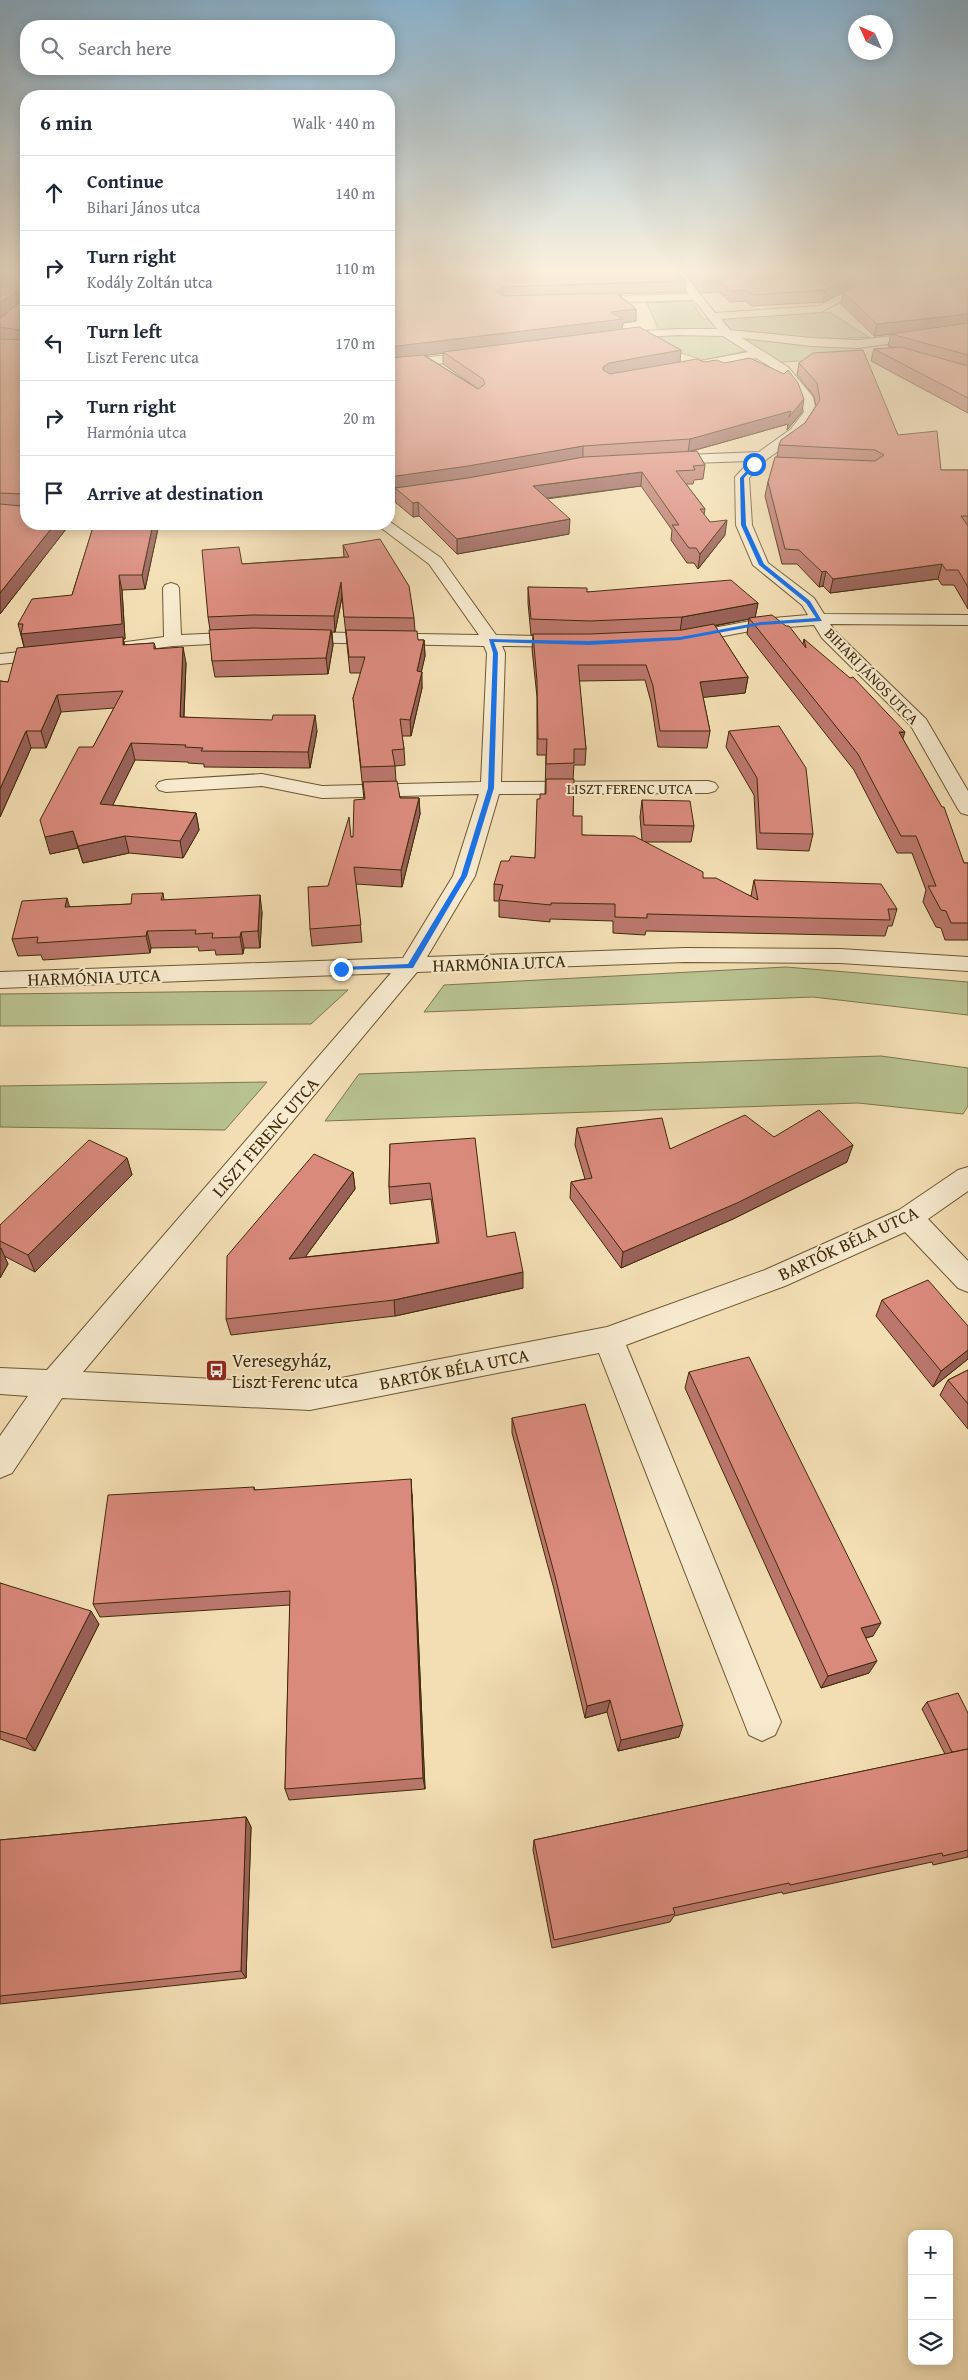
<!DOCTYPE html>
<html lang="en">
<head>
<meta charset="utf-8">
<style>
  :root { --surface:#fff; --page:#f6f6f7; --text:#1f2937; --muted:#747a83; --line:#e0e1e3 }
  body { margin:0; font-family:"Gentium Book Plus",serif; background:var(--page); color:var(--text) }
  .controls { position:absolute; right:15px; bottom:15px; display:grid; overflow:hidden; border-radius:10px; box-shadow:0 2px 12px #0003 }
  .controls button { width:45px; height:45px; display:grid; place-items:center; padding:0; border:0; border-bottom:1px solid var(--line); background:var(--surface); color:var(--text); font:25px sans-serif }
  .compass { position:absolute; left:848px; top:15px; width:45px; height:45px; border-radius:50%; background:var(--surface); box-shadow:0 2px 12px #0003; rotate:315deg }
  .stop { position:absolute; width:15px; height:15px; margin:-11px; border:4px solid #1a73e8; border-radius:50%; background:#fff }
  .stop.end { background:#1a73e8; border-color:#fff; box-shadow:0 1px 5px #0008 }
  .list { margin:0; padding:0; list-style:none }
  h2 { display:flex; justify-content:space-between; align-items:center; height:65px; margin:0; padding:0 20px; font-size:21px }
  h2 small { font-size:16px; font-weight:400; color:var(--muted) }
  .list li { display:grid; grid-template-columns:32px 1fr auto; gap:15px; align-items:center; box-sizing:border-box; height:75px; padding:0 20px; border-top:1px solid var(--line) }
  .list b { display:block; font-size:19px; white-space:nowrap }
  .list p { margin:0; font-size:16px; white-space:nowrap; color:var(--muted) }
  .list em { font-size:16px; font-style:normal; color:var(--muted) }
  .icon { flex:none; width:28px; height:28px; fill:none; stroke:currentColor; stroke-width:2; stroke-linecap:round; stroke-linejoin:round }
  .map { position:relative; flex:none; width:968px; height:2380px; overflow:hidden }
  .search { position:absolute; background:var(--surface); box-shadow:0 2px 12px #0003; left:20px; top:20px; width:375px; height:55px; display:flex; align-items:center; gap:12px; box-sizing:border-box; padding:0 18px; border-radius:20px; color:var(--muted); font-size:19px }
  .panel { position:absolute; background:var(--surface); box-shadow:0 2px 12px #0003; left:20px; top:90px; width:375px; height:440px; border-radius:20px }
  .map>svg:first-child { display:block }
  .green { fill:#b8c28f; stroke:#7c764c }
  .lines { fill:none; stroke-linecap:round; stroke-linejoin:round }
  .minor-casing { stroke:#6c5733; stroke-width:2 }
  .minor { fill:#f7eace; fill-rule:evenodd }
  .wall { fill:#bb776c; stroke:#3f2a08; fill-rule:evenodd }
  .shaded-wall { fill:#996158; stroke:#3f2a08 }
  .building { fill:#da8a7d; stroke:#3f2a08 }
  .route { fill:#1a73e8 }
  .labels { text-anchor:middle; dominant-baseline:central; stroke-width:4; stroke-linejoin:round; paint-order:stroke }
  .far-street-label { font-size:15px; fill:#3f2a08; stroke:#f7eace }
  .street-label { font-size:18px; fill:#3f2a08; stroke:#f7eace }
  .poi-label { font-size:18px; fill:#3f2a08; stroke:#f7eace; text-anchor:start }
</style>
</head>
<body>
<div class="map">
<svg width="968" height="2380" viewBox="0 0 968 2380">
  <rect width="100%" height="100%" fill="#f3deb3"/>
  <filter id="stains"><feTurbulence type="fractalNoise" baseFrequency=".004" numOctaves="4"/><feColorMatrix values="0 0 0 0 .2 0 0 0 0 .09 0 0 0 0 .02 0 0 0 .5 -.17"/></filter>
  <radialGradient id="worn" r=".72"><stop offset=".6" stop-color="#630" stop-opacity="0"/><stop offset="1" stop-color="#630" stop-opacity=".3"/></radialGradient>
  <g class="green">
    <path d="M691 301 703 319 829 312 869 337 848 338 863 352 845 359 780 362 755 349 704 360 651 344 662 338 647 303Z"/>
    <path d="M786 967 968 982V1015L813 997 424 1012 444 985Z"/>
    <path d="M348 990 311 1024 0 1026V994Z"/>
    <path d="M881 1056 968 1068V1106L963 1114 858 1103 325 1121 359 1074Z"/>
    <path d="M267 1082 225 1130 0 1127V1086Z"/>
  </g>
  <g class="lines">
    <defs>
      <g id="minor">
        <path d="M668 267H678L715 313 819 306 849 290 853 289 858 292 821 312 721 319 730 330 812 338 858 340 968 327V333L858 348 812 346 742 338 788 367 813 397 816 412 801 435 767 459 749 478 752 525 768 563 814 598 824 614 968 615V625L830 624 835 631 926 719 968 791V815L961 813 958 809 911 726 822 638 814 625 761 629 681 644 675 643 672 639 675 635 681 634 761 619 808 615 802 605 753 565 736 525 735 477 750 461 662 464 655 460 662 456 759 452 791 429 804 412C799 386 778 371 756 358L684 372 680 371 678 368 680 365 748 352 723 336 677 335 613 339 607 336 613 333 677 329H717L694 300 587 303 582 300 587 297 689 294Z"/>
        <path d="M479 352 485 356 483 359 389 369V361Z"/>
        <path d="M432 487 437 488 439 491 437 494 389 501V493Z"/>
        <path d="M389 521 441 558 496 635 571 637 577 638 580 642 577 646 571 647 502 646 505 653 501 782 708 781 715 783 718 787 715 791 708 793 499 794 475 876 427 957 685 948 840 949 968 957V971L840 963 685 962 417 972 83 1372 310 1384 607 1327 765 1270 899 1210 958 1170 968 1167V1191L928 1219 968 1261V1292L958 1288 905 1232 785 1286 626 1345 781 1722 775 1735 762 1741 749 1735 599 1353 310 1410 62 1398 12 1473 0 1478V1436L28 1396 0 1394V1368L47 1370 391 973 0 988V972L403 958 453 876 479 794 322 798 262 786 166 792 159 790 156 786 159 782 166 780 262 774 322 786 481 782 487 653 484 646 294 642 288 641 285 637 288 633 294 632 479 635 429 564 376 524H389Z"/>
        <path d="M171 583 177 585 179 588 181 635 248 632 254 633 257 637 254 641 248 642 173 646 117 653 111 652 108 648 111 644 164 637 163 588 165 585Z"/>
        <path d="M51 649 57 650 60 654 57 658 0 664V654Z"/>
      </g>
    </defs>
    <use href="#minor" class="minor-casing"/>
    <use href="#minor" class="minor"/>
  </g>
  <g class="wall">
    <path d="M0 267H26L70 524 0 614V327L2 317 11 309 0 317Z"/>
    <path d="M389 267 686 281 685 292 618 294 636 309V321L623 323 622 329 681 350 680 362 802 412 787 430 788 424 692 451 705 465 703 479 694 480 693 484H686L705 509 704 515 710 522 725 535 698 569 694 563H687L671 540 672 530 641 486 547 499 569 534 457 554 419 516 413 517 395 502V490L389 491ZM443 353V364L478 389 424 355Z"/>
    <path d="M680 267H968V413L871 361 874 349 895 348 888 346 891 334 874 336 841 304 843 293 823 302 751 306 746 301 730 302 719 292 701 293Z"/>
    <path d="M799 363 898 435 941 470H968V609L954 585H942L938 579 830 593 823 586 819 587 797 564H782L765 496 768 482 777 457 779 445 805 423 816 406 814 396 797 375Z"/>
    <path d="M94 524H159L145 589 122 590 125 639H123L125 645 154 643 156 649 186 663 184 717 317 731 310 768 204 767V764L188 763V762L135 760 112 805 196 813 199 830 183 858 129 853 83 863 78 848 50 854 93 747 114 708 61 712 46 748H31L0 817V681L8 682 24 647 18 624 72 595Z"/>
    <path d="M343 545 414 618 415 631 418 640H424L425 656 421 672 422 688 411 736H402L404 749 405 765 395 766 396 781 400 798H419L420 814 402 887 356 884 362 942 312 946 310 929 328 886 351 837H353L364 799 353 698 361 673H350L342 597 335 632H332L333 645 328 674 215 677 212 661 210 630 208 617 242 564 344 557Z"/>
    <path d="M528 587 587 592 758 603 755 617 803 644 804 639 903 739 964 863H968V940H945L941 928 936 927 923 902 926 890 912 853H897L854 770 747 634 749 619 715 626 748 677 745 693 703 697 710 731 707 748 658 747 651 702 645 680 579 681 586 749 585 765H574L573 779V816L582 835 642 840 640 817 642 800 694 826 691 842H645L703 878 751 896 754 880 897 909 892 926H888L885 936 646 931 645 935 613 933V921L550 919V922L499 917V901H494V884L509 861 535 858 540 799 545 794 546 755H537V697L532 649 533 635H531L528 603Z"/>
    <path d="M729 731 813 834 809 851 757 849 754 795 726 747Z"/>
    <path d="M163 893 164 900 262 912 260 948H244L243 954 216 955 215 950 199 951 198 947 151 948 150 953 43 960 41 955 18 956 12 939 70 907 131 904Z"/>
    <path d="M577 1128 670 1149 774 1137 847 1162 733 1219 621 1268 570 1198 571 1182 585 1179 575 1145Z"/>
    <path d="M390 1144 487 1237 523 1288 395 1316 231 1335 226 1319 353 1172 355 1189 305 1257 437 1243 431 1199 390 1204 389 1187Z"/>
    <path d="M127 1158 132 1175 35 1272 4 1256 8 1264 0 1278V1225Z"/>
    <path d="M882 1300 968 1326V1359L933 1387 876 1316Z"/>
    <path d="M968 1370V1429L940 1395 948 1380Z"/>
    <path d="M689 1372 873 1636 866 1638 869 1673 821 1688 685 1388Z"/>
    <path d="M512 1418 679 1737 618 1751 607 1712 585 1718 554 1589 512 1433Z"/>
    <path d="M254 1487 255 1490 412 1494 425 1789 289 1800 285 1789 290 1605 100 1617 93 1604Z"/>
    <path d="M0 1583 99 1624 35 1751 0 1739Z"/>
    <path d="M927 1702 968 1713V1857L933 1865 932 1862 783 1894 782 1892 674 1916 670 1922 552 1948 533 1850 534 1840 945 1754 922 1709Z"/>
    <path d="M246 1817 251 1827 246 1978 0 2004V1840Z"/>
  </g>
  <g class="shaded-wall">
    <path d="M856 276 854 287 823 302 825 290Z"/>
    <path d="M25 286 26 299 0 317V303Z"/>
    <path d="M503 287V298L496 292Z"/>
    <path d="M636 309V321L623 323 622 331 389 360V347L610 312Z"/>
    <path d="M968 314V326L891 334 874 336 877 324Z"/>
    <path d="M681 350 680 362 602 379 603 367 609 363Z"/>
    <path d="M804 399 802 412 787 430 788 424 688 452 690 439Z"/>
    <path d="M583 446V459L468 480 395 488V490L389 491V477Z"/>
    <path d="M642 472 641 486 532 500 533 486Z"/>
    <path d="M418 502 419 516 413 517V503Z"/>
    <path d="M570 519 569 534 457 554V539Z"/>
    <path d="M727 520 725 535 698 569 700 554Z"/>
    <path d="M55 524H70L0 614V593Z"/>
    <path d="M153 524H159L145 589 142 575Z"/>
    <path d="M942 564 938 579 830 593 833 579Z"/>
    <path d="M826 571 823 586 819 587 822 572Z"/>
    <path d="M119 575 122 590 125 639H123L126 653 25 650 21 634Z"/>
    <path d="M341 582 342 597 335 632 334 616Z"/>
    <path d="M758 603 755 618H749V619L680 632 682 617Z"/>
    <path d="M331 630 333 645 328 674 326 658Z"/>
    <path d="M424 640 425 656 418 687 417 671Z"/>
    <path d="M183 647 186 663 183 733 180 717Z"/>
    <path d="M422 672V688L411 736 410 720Z"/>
    <path d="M748 677 745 693 698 698 700 682Z"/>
    <path d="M57 695 61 712 46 748 41 731Z"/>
    <path d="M315 715 317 731 310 768 308 752Z"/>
    <path d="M26 731 31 748 0 817V789Z"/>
    <path d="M899 732H905L900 748Z"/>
    <path d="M131 743 135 760 105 821 100 804Z"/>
    <path d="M419 798 420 814 402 887 401 870Z"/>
    <path d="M196 813 199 830 183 858 180 841Z"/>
    <path d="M73 831 78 848 50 854 45 837Z"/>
    <path d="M125 836 129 853 83 863 78 846Z"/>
    <path d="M260 895 262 912 260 948 258 931Z"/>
    <path d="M67 898 72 915 65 907Z"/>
    <path d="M147 931 151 948 150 953 146 936Z"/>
    <path d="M241 932 244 948 243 954 240 937Z"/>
    <path d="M853 1145 847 1162 733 1219 621 1268 623 1252Z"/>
    <path d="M127 1158 132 1175 35 1272 28 1255Z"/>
    <path d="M353 1172 355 1189 292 1275 289 1259Z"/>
    <path d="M1 1248 8 1264 0 1278V1249Z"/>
    <path d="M523 1272V1288L395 1316 394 1300Z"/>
    <path d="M968 1350V1359L933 1387 941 1371Z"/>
    <path d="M411 1479 412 1494 425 1789 423 1778Z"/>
    <path d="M91 1611 99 1624 35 1751 26 1739Z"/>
    <path d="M881 1623 873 1636 854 1641 861 1628Z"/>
    <path d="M877 1661 869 1673 821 1688 828 1676Z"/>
    <path d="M610 1700 607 1712 585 1718 587 1706Z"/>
    <path d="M683 1725 679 1737 618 1751 621 1740Z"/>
    <path d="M246 1817 251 1827 246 1978 241 1971Z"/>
  </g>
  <g class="building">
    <path d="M0 267H26V524H55L0 593V504L22 506 24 496 22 494 0 493V339L23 340 25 331 0 327V317H2L25 298V286L0 303Z"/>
    <path d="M389 267H675L686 281 503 287 496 292 503 296 616 293 636 309 610 312 623 319 389 347Z"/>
    <path d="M690 267H968V314L877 324 843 292 862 281 856 276 825 290 753 295 747 290 731 291 720 281H702Z"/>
    <path d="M968 323V355L891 334Z"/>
    <path d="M639 327 681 350 609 363 603 367V370L610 374 697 359 704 362 717 360 724 363 750 358 784 374 788 370 798 383 804 399 789 417 791 411 690 439 583 446 468 466 389 477V358L423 355 478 389 485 384 483 379 443 352Z"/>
    <path d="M901 347 968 366V398L874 349Z"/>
    <path d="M863 350 898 435 937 431 941 470H968V516H961L968 526V587L958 570H946L942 564 833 579 826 571 822 572 799 550 785 549 768 482 775 457 875 461 884 455 875 450 779 445 781 440 805 423 820 400 817 383 799 363 813 353Z"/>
    <path d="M697 451 705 465 693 466 695 470 676 471 705 509H700L710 522 727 520 700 554 696 548H689L672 525H679L642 472 533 486 570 519 457 539 418 502 413 503 395 488 468 478 584 457Z"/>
    <path d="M94 524H153L142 575H119L122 624 21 634 23 624H18L32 599 72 595Z"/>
    <path d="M380 539 409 586 414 618 344 617 341 582 334 616 253 615 208 617 202 550 239 547 242 564 349 557 343 545Z"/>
    <path d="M731 580 758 603 682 617 590 621 531 619 528 587 587 588V592Z"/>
    <path d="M772 615 786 626H789L806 648 804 639 850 678 853 677 905 732H899L942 807H944L964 863H968V923H951L946 911 941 910 928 886H936L916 836H901L858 754 749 618Z"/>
    <path d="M714 624 748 677 700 682 710 731H660L653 686 646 665H578L586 749H574V763L546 764 547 739H538L537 681 533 634H590L682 630Z"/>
    <path d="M253 628 331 630 326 658 212 661 209 630Z"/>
    <path d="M346 630 417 631 418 640H424L417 671 422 672 410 720 400 719 404 749 392 750 395 766 361 767 353 698 365 657H349Z"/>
    <path d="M123 637V645L154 643V649L183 647 180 717 272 720 273 715H315L308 752 201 751 203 748 185 747 186 745 131 743 100 804 196 813 180 841 125 836 78 846 73 831 45 837 40 820 79 747H93L123 691 57 695 41 731H26L0 789V681L8 682 17 648Z"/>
    <path d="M779 726 806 768 813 834 760 833 757 778 729 731Z"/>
    <path d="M546 779H574L573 816H582V835L634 836 703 872V878H716L758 900 754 880 881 884 897 909H888L890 920 647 914V918L615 917V904L551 903V905L499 900 503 885 494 884 501 861H509L511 856 535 858 537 799H540V794H546Z"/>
    <path d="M397 781 400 798H419L401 870 354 867 361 925 310 929 308 887 328 886 349 817 351 837H353L354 800 365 799 363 782Z"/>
    <path d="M642 800 690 801 694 826 644 825Z"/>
    <path d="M163 893 161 900 260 895 258 931 241 932 240 937 212 938 213 933 195 934 196 930 147 931 146 936 37 943 38 937 12 939 22 901 67 898 65 907 131 904 132 894Z"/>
    <path d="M819 1110 853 1145 737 1203 623 1252 571 1182 592 1178 577 1128 662 1118 670 1149 745 1115 774 1137Z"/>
    <path d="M475 1138 487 1237 515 1232 523 1272 394 1300 226 1319 227 1256 314 1154 353 1172 289 1259 439 1243 430 1183 389 1187 390 1144Z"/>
    <path d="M89 1140 127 1158 28 1255 0 1241V1225Z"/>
    <path d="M928 1280 968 1326V1350L941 1371 882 1300Z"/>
    <path d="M749 1357 881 1623 861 1628 877 1661 828 1676 689 1372Z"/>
    <path d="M968 1370V1404L948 1380Z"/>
    <path d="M585 1404 683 1725 621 1740 610 1700 587 1706 555 1576 512 1418Z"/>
    <path d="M411 1479 423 1778 285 1789 290 1591 93 1604 108 1495 254 1487V1490Z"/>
    <path d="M0 1583 91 1611 26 1739 0 1731Z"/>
    <path d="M958 1693 968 1713V1749L952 1752 927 1702Z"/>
    <path d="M968 1749V1850L943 1856 942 1853 790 1885 789 1883 673 1908 675 1914 554 1940 534 1840Z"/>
    <path d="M246 1817 241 1971 0 1996V1840Z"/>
  </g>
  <linearGradient id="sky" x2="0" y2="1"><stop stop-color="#8ab6d4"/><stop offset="0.45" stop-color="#faf0dd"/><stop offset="1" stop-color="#faf0dd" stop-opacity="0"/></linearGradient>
  <rect width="968" height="600" fill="url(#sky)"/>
  <path class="route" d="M754 463 756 465 744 478 746 525 764 564 810 601 822 621 761 625 680 640 589 645 494 642 498 653 494 788 467 876 413 968 338 970V967H341L408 964 461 876 488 788 493 653 489 639 589 641 680 637 761 622 816 618 806 603 759 565 741 525 740 478Z"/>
  <defs>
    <symbol id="bus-square" viewBox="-11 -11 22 22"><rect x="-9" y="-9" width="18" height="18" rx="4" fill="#8f2418" stroke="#f7eace"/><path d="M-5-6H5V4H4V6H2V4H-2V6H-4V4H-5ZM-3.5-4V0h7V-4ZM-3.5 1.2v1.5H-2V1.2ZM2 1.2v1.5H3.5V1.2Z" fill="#fff"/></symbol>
  </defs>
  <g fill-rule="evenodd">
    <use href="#bus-square" x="204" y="1358" width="25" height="25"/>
  </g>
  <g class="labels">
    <g class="far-street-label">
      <text transform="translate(872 676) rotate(46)">BIHARI JÁNOS UTCA</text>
      <text x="630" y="788">LISZT FERENC UTCA</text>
    </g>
    <g class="street-label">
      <text transform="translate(499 963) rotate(-2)">HARMÓNIA UTCA</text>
      <text transform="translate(94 977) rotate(-2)">HARMÓNIA UTCA</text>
      <text transform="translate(265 1137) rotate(-49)">LISZT FERENC UTCA</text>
      <text transform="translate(848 1243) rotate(-25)">BARTÓK BÉLA UTCA</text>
      <text transform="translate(454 1369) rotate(-11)">BARTÓK BÉLA UTCA</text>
    </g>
    <g class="poi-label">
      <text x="232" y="1360">Veresegyház,<tspan x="232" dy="21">Liszt Ferenc utca</tspan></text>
    </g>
  </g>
  <rect width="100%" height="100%" filter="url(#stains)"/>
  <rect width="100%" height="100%" fill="url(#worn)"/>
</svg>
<div class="controls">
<button>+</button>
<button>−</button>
<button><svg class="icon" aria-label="layers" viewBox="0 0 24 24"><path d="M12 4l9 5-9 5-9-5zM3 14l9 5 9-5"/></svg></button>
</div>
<svg class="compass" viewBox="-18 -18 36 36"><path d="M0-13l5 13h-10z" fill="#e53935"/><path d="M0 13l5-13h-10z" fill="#747a83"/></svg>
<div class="stop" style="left:754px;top:464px"></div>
<div class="stop end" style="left:341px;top:969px"></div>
<div class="search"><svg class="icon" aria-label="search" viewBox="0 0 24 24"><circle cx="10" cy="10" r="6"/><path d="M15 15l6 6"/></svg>Search here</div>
<section class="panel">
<h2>6 min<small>Walk · 440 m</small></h2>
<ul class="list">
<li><svg class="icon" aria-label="ahead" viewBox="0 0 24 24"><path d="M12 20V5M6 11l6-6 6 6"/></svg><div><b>Continue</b><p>Bihari János utca</p></div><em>140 m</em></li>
<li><svg class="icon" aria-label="right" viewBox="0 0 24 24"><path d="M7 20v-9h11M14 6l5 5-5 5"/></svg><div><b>Turn right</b><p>Kodály Zoltán utca</p></div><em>110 m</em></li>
<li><svg class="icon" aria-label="left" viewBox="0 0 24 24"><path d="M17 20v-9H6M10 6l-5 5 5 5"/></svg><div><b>Turn left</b><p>Liszt Ferenc utca</p></div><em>170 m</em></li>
<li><svg class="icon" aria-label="right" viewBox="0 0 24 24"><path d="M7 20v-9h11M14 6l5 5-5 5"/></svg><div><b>Turn right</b><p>Harmónia utca</p></div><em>20 m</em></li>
<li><svg class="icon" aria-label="arrive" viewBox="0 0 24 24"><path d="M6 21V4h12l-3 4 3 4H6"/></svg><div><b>Arrive at destination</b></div></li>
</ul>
</section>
</div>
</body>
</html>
